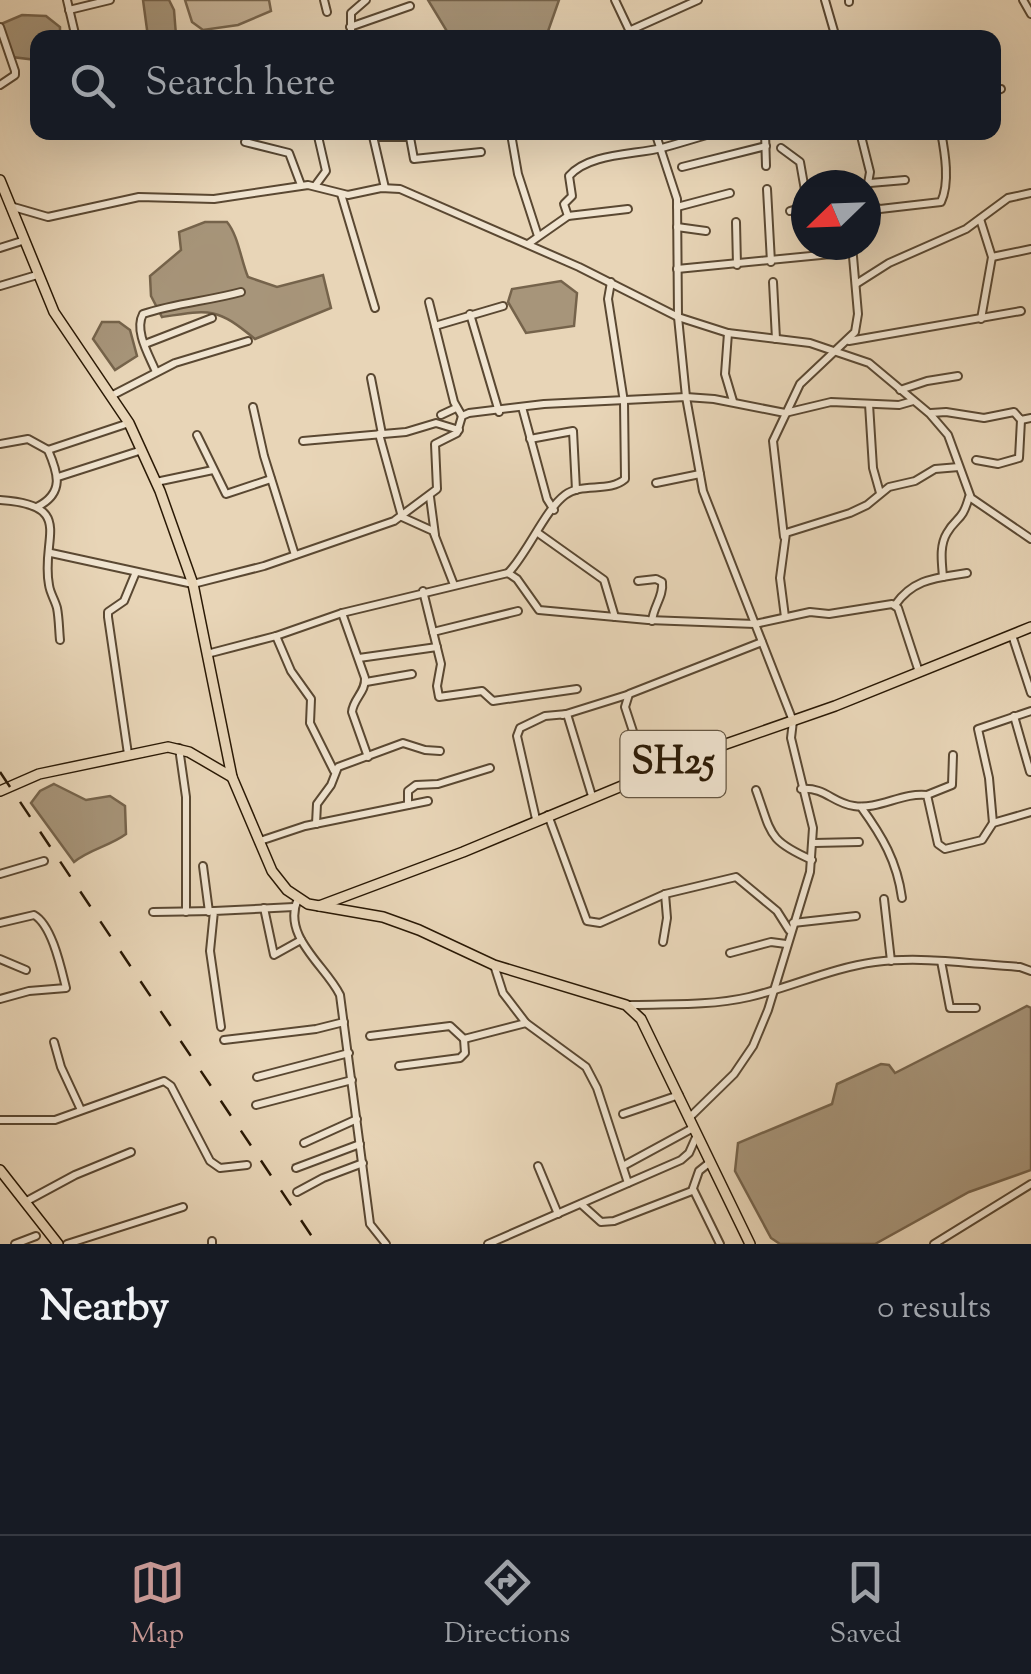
<!DOCTYPE html>
<html lang="en">
<head>
<meta charset="utf-8">
<style>
  :root { --surface:#171b24; --page:#242831; --text:#f1f3f6; --muted:#9ea1a6; --line:#363941; --accent:#c59692 }
  body { margin:0; font-family:"Sorts Mill Goudy",serif; background:var(--page); color:var(--text) }
  .compass { position:absolute; left:791px; top:170px; width:90px; height:90px; border-radius:50%; background:var(--surface); box-shadow:0 10px 40px #0002; rotate:247deg }
  .list { margin:0; padding:0; list-style:none }
  h2 { display:flex; justify-content:space-between; align-items:center; height:130px; margin:0; padding:0 40px; font-size:42px }
  h2 small { font-size:32px; font-weight:400; color:var(--muted) }
  .icon { flex:none; width:55px; height:55px; fill:none; stroke:currentColor; stroke-width:2; stroke-linecap:round; stroke-linejoin:round }
  .map { position:relative; flex:none; width:1031px; height:1244px; overflow:hidden }
  .search { position:absolute; background:var(--surface); box-shadow:0 10px 40px #0002; left:30px; right:30px; top:30px; height:110px; display:flex; align-items:center; gap:25px; box-sizing:border-box; padding:0 35px; border-radius:20px; color:var(--muted); font-size:38px }
  .sheet { height:290px; background:var(--surface) }
  nav { display:flex; justify-content:space-around; align-items:center; box-sizing:border-box; height:140px; border-top:2px solid var(--line); background:var(--surface); font-size:28px; color:var(--muted) }
  nav a { display:grid; justify-items:center; gap:5px }
  nav .on { color:var(--accent) }
  .map>svg:first-child { display:block }
  .green { fill:#c8b599; stroke:#79674f; stroke-width:2.5 }
  .water { fill:#a7957a; stroke:#75634b; stroke-width:2.5 }
  .lines { fill:none; stroke-linecap:round; stroke-linejoin:round }
  .minor-casing { stroke:#5a4832; stroke-width:10 }
  .major-casing { stroke:#2a1905; stroke-width:12 }
  .minor { stroke:#f0e4d0; stroke-width:6 }
  .major { stroke:#e8d5b7; stroke-width:9 }
  .rail { stroke:#2a1905; stroke-width:2.5; stroke-dasharray:18 18; stroke-linecap:butt }
  .labels { text-anchor:middle; dominant-baseline:central; stroke-width:10; stroke-linejoin:round; paint-order:stroke }
  .shield { fill:#f0e4d0; stroke:#655642; stroke-width:2.5 }
  .shield-label { font-size:38px; font-weight:bold; fill:#2a1905 }
</style>
</head>
<body>
<div class="map">
<svg width="1031" height="1244" viewBox="0 0 1031 1244">
  <rect width="100%" height="100%" fill="#e8d5b7"/>
  <filter id="stains"><feTurbulence type="fractalNoise" baseFrequency=".002" numOctaves="4"/><feColorMatrix values="0 0 0 0 .2 0 0 0 0 .09 0 0 0 0 .02 0 0 0 .5 -.17"/></filter>
  <radialGradient id="worn" r=".72"><stop offset=".6" stop-color="#630" stop-opacity="0"/><stop offset="1" stop-color="#630" stop-opacity=".3"/></radialGradient>
  <path class="green" d="M185 0H269L271 11 238 25 203 30 192 22Z"/>
  <g class="water">
    <path d="M143 0H169L174 10 176 35 148 37Z"/>
    <path d="M428 0H559L546 37 451 38Z"/>
    <path d="M22 15 46 16 60 27V37L38 38 37 60 12 57 1 24Z"/>
    <path d="M205 222H227C238 235 241 260 248 277L277 287 323 275 331 308 255 339C217 308 212 309 162 317L151 296 150 276 181 250 179 232Z"/>
    <path d="M561 281 577 293 574 326 526 333 508 302 512 289Z"/>
    <path d="M102 322H119L130 330 137 356 115 370 93 339Z"/>
    <path d="M54 784 86 800 110 796 125 806 126 834C110 846 90 849 74 862L31 803 40 791Z"/>
    <path d="M1027 1006 1031 1008V1170L969 1192 875 1244H780L771 1238 735 1171 738 1143 832 1104 837 1084 881 1064 889 1065 895 1073Z"/>
  </g>
  <g class="lines">
    <defs>
      <g id="minor">
        <path d="M67 0 76 38"/>
        <path d="M324 0 327 12"/>
        <path d="M615 0 633 38"/>
        <path d="M825 0 836 38"/>
        <path d="M849 0V2"/>
        <path d="M1023 0 1031 14"/>
        <path d="M69 10 110 0"/>
        <path d="M0 27 15 71V75L0 85"/>
        <path d="M350 27 410 6"/>
        <path d="M631 30 698 0"/>
        <path d="M217 35 229 38"/>
        <path d="M351 38V13L366 0"/>
        <path d="M994 92 1001 89"/>
        <path d="M372 132 385 188"/>
        <path d="M409 132 414 159 481 152"/>
        <path d="M655 132 677 199 678 317 686 397 703 491 793 721 791 738 813 828 810 872 768 1010 753 1046 734 1074 689 1118"/>
        <path d="M765 132 766 166"/>
        <path d="M860 132 870 172 866 195"/>
        <path d="M511 134 518 174 538 236"/>
        <path d="M373 137H410"/>
        <path d="M245 142 289 153 301 185"/>
        <path d="M781 148 800 162 806 196"/>
        <path d="M682 167 766 146"/>
        <path d="M870 183 905 180"/>
        <path d="M315 186 326 171 317 132"/>
        <path d="M767 189 771 262"/>
        <path d="M341 194 375 308"/>
        <path d="M866 203 880 209 941 202C950 183 945 153 941 132"/>
        <path d="M10 206 48 217 139 197 214 199 308 185 348 195 381 188 400 189 579 267 678 317 728 333 810 343 869 363 930 414 948 435 971 498 1031 539"/>
        <path d="M677 207 730 193"/>
        <path d="M790 211 806 206"/>
        <path d="M568 216 564 204 572 196 569 176C589 153 634 155 662 148 680 143 699 137 717 132"/>
        <path d="M980 219 992 257 981 319"/>
        <path d="M736 222 737 265"/>
        <path d="M677 227 706 231"/>
        <path d="M528 244 568 216 628 209"/>
        <path d="M0 248 22 241"/>
        <path d="M992 257 1031 249"/>
        <path d="M677 269 852 252"/>
        <path d="M773 282 776 339"/>
        <path d="M856 284 889 263 966 229 1008 198 1031 193"/>
        <path d="M0 286 37 275"/>
        <path d="M429 302 454 402 462 416"/>
        <path d="M470 314 499 412"/>
        <path d="M435 326 503 306"/>
        <path d="M728 333 725 374 733 401"/>
        <path d="M849 341 1021 311"/>
        <path d="M145 344 212 318"/>
        <path d="M156 372C149 355 134 331 143 314 176 303 208 301 241 292"/>
        <path d="M371 378 382 434"/>
        <path d="M900 390 927 381 958 376"/>
        <path d="M111 396 175 363 248 341"/>
        <path d="M869 404 873 468 880 493"/>
        <path d="M253 407 264 456 295 555"/>
        <path d="M522 407 547 499 554 510"/>
        <path d="M931 413 946 412 984 418 1014 412 1021 420 1031 418"/>
        <path d="M441 415 456 408"/>
        <path d="M379 434 402 517 433 531 454 585"/>
        <path d="M197 435 226 494 271 479"/>
        <path d="M530 439 573 431 576 490"/>
        <path d="M303 441 406 432 436 423 459 430"/>
        <path d="M0 444 28 439 48 450 129 423"/>
        <path d="M976 460 998 464 1019 458 1021 420"/>
        <path d="M58 477 142 450"/>
        <path d="M156 482 213 470"/>
        <path d="M656 483 700 474"/>
        <path d="M430 497 435 535"/>
        <path d="M0 500C77 505 40 538 49 585 50 593 55 600 57 608 59 618 59 630 60 640"/>
        <path d="M37 507C65 493 58 473 48 450"/>
        <path d="M538 533 604 580 615 617"/>
        <path d="M784 537 773 441 800 384 855 332 858 314 852 245"/>
        <path d="M51 553 193 584 264 566 394 521 437 489 435 444 457 433 462 416 469 413 544 404 686 397 714 399 785 413 831 402 899 405 913 401"/>
        <path d="M509 572C528 552 545 510 565 495 582 482 609 493 625 479L624 402 608 299 611 282"/>
        <path d="M943 577C942 563 939 546 947 533 957 516 962 522 969 497"/>
        <path d="M638 581 656 579 662 582C664 596 653 607 652 621"/>
        <path d="M423 591 441 664 437 686 439 697 482 691 493 701 577 689"/>
        <path d="M895 605C914 578 937 578 967 573"/>
        <path d="M342 613 365 678C366 692 353 699 352 712L368 757"/>
        <path d="M785 617 780 578 786 533 850 513 867 505 889 487 915 481 935 469 959 467"/>
        <path d="M433 632 518 611"/>
        <path d="M1012 635 1031 693"/>
        <path d="M276 636 291 671 311 699 310 723 334 771"/>
        <path d="M207 654 276 636 342 613 508 573 517 579 539 610 648 620 755 624 810 612 829 614 892 604 898 608 919 672"/>
        <path d="M359 658 437 647"/>
        <path d="M366 682 412 674"/>
        <path d="M563 715 627 695"/>
        <path d="M1014 716 1030 772"/>
        <path d="M179 748 186 797V912"/>
        <path d="M128 754 108 617V612L124 601 136 572"/>
        <path d="M647 774 625 707 629 694 762 642"/>
        <path d="M801 789C826 787 832 803 854 806 878 810 903 792 927 795L938 844 945 849 982 840 993 823 1031 812"/>
        <path d="M756 790C772 834 767 840 812 860"/>
        <path d="M927 795 952 785 953 755"/>
        <path d="M408 805V791L416 785 438 784 490 768"/>
        <path d="M861 807C882 836 897 861 902 898"/>
        <path d="M548 815 587 921 600 923 665 894 736 877 777 911 789 930"/>
        <path d="M536 819 517 736 520 728 545 716 567 714 592 796"/>
        <path d="M993 823 989 778 978 729 1031 711"/>
        <path d="M316 824 317 804 331 785 338 767 403 743 425 750 440 751"/>
        <path d="M260 841 305 826 428 801"/>
        <path d="M814 843 859 842"/>
        <path d="M203 866 209 912"/>
        <path d="M0 874 44 861"/>
        <path d="M298 899C281 936 326 966 340 995L370 1224 386 1244"/>
        <path d="M884 899 891 961"/>
        <path d="M264 908 274 955 301 940"/>
        <path d="M153 912 214 911"/>
        <path d="M0 923 34 915C52 925 61 968 66 988L29 991 0 999"/>
        <path d="M793 923 856 916"/>
        <path d="M663 942 667 918 665 894"/>
        <path d="M730 953 771 942 786 944"/>
        <path d="M0 959 26 970"/>
        <path d="M941 961 950 1008H976"/>
        <path d="M494 965 503 993 526 1023 586 1067 597 1088 628 1183"/>
        <path d="M627 1005C668 1004 710 1006 749 997 792 987 831 968 875 962 922 956 973 964 1020 967L1031 971"/>
        <path d="M221 1027 210 951 214 911 294 907"/>
        <path d="M370 1036 450 1026 464 1039 526 1023"/>
        <path d="M224 1040 316 1029 344 1022"/>
        <path d="M54 1042 61 1067 81 1110"/>
        <path d="M399 1066 460 1058 465 1053 464 1039"/>
        <path d="M257 1077 349 1053"/>
        <path d="M256 1105 352 1080"/>
        <path d="M623 1114 679 1095"/>
        <path d="M0 1120H55L164 1081 171 1086 210 1161 220 1168 247 1165"/>
        <path d="M304 1143 357 1119"/>
        <path d="M538 1166 558 1214"/>
        <path d="M623 1166 693 1128"/>
        <path d="M296 1168 360 1144"/>
        <path d="M693 1189 720 1244"/>
        <path d="M297 1192 323 1178 363 1163"/>
        <path d="M25 1202 75 1175 131 1152"/>
        <path d="M581 1204 601 1222 614 1221 692 1191 699 1171 709 1163"/>
        <path d="M212 1241V1244"/>
        <path d="M15 1244 36 1236"/>
        <path d="M67 1244 183 1207"/>
        <path d="M488 1244 681 1160 689 1153 697 1135"/>
        <path d="M934 1244 1031 1184"/>
      </g>
      <g id="major">
        <path d="M0 180 54 312 129 423 160 491 193 584 232 777 272 871 287 890 308 904 383 917 419 930 494 965 626 1005 641 1019 750 1244"/>
        <path d="M0 791 39 774 168 747 189 752 232 777"/>
        <path d="M319 906 463 852 706 751 835 706 1031 627"/>
        <path d="M0 1170 58 1244"/>
      </g>
    </defs>
    <use href="#minor" class="minor-casing"/>
    <use href="#major" class="major-casing"/>
    <use href="#minor" class="minor"/>
    <use href="#major" class="major"/>
    <path class="rail" d="M0 772 317 1244"/>
  </g>
  <g class="labels">
    <rect class="shield" x="620.5" y="731" width="105" height="66" rx="8"/>
    <g class="shield-label">
      <text x="673" y="764">SH25</text>
    </g>
  </g>
  <rect width="100%" height="100%" filter="url(#stains)"/>
  <rect width="100%" height="100%" fill="url(#worn)"/>
</svg>
<svg class="compass" viewBox="-18 -18 36 36"><path d="M0-13l5 13h-10z" fill="#e53935"/><path d="M0 13l5-13h-10z" fill="#9ea1a6"/></svg>
<div class="search"><svg class="icon" aria-label="search" viewBox="0 0 24 24"><circle cx="10" cy="10" r="6"/><path d="M15 15l6 6"/></svg>Search here</div>
</div>
<section class="sheet">
<h2>Nearby<small>0 results</small></h2>
<ul class="list">
</ul>
</section>
<nav>
<a class="on"><svg class="icon" aria-label="map" viewBox="0 0 24 24"><path d="M3 6l6-2 6 2 6-2v14l-6 2-6-2-6 2zM9 4v14M15 6v14"/></svg>Map</a>
<a><svg class="icon" aria-label="directions" viewBox="0 0 24 24"><path d="M12 3l9 9-9 9-9-9zM9 14v-3h6M13 9l2 2-2 2"/></svg>Directions</a>
<a><svg class="icon" aria-label="saved" viewBox="0 0 24 24"><path d="M7 4h10v16l-5-4-5 4z"/></svg>Saved</a>
</nav>
</body>
</html>
